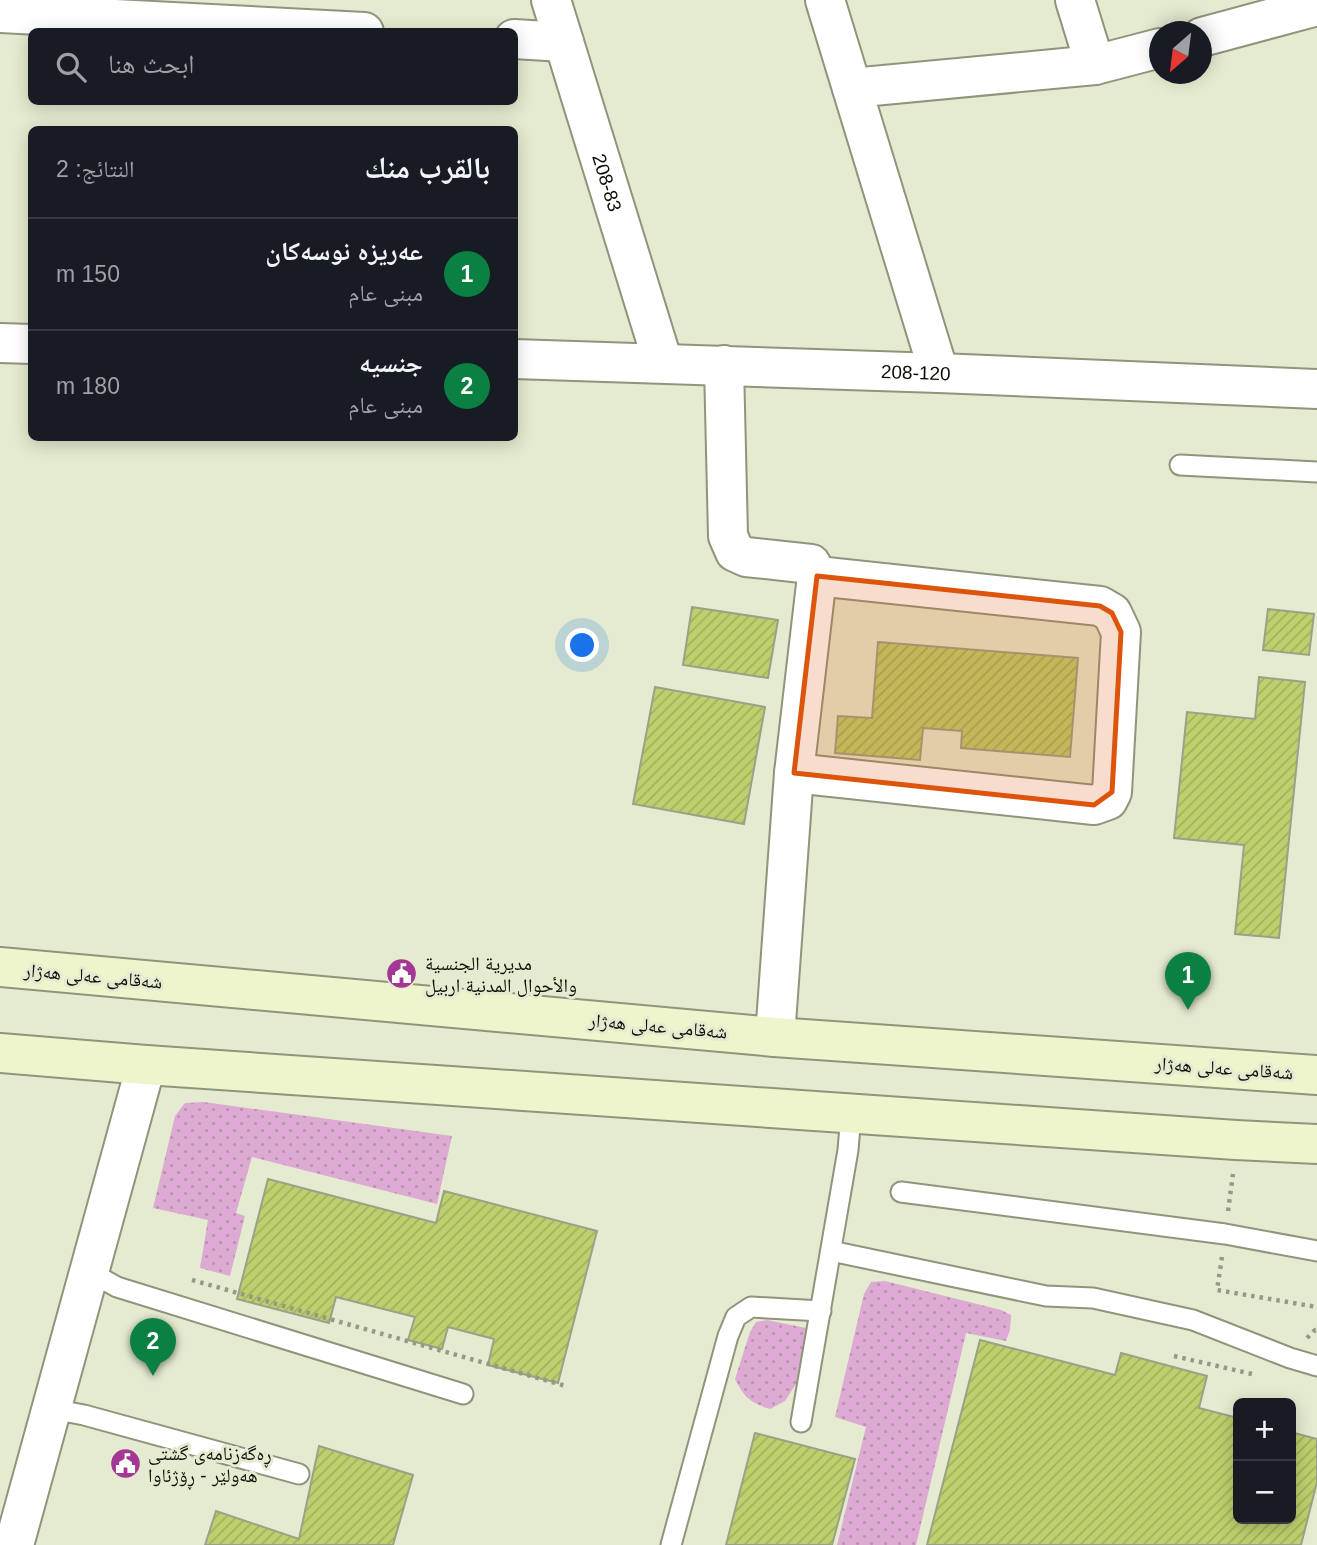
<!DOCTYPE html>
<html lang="ar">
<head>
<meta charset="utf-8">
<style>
  :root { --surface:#171b24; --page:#242831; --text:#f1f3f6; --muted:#9ea1a6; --line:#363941; --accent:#0b8043 }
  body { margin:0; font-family:Arial,"Noto Naskh Arabic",sans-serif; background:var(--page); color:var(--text); direction:rtl }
  .controls { position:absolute; right:21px; bottom:21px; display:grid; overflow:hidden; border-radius:10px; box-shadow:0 4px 18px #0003 }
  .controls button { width:63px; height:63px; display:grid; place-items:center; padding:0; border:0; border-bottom:2px solid var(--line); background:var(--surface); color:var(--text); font:35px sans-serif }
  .compass { position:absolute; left:1149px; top:21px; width:63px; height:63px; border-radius:50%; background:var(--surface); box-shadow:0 4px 18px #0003; rotate:208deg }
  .you { position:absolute; left:583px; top:646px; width:24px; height:24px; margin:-18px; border:5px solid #fff; border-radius:50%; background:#1a73e8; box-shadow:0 0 0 10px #1a73e833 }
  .badge { display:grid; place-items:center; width:46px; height:46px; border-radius:50%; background:var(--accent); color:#fff; font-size:23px; font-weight:700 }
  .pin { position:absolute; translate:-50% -58px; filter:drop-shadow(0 2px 4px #0008) }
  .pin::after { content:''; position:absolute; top:37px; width:24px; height:21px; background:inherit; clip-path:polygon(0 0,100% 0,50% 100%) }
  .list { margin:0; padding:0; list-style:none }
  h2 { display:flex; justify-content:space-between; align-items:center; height:91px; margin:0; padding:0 28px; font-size:30px }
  h2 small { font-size:23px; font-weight:400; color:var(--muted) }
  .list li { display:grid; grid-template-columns:46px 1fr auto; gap:21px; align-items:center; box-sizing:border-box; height:112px; padding:0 28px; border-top:2px solid var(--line) }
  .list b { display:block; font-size:26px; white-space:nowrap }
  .list p { margin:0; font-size:23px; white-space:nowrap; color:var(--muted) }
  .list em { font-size:23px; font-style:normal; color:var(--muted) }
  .icon { flex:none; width:38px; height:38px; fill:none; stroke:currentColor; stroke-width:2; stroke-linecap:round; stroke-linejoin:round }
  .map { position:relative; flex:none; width:1317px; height:1545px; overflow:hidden; direction:ltr }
  .search { position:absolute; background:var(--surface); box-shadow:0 4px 18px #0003; left:28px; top:28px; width:490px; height:77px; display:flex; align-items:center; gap:18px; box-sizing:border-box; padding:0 24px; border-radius:10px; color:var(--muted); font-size:26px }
  .panel { position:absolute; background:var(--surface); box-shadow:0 4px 18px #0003; left:28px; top:126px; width:490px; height:315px; border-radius:10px; direction:rtl }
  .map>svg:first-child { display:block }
  .grass { fill:url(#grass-dots) }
  .building { fill:url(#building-hatch); stroke:#9ba188; stroke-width:2 }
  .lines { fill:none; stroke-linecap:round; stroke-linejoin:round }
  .service-casing { stroke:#8f947b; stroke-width:23 }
  .minor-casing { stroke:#8f947b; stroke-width:42 }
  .secondary-casing { stroke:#8f947b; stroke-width:42 }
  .path { stroke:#959a85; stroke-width:4.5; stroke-dasharray:3.5 5; stroke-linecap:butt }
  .service { stroke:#fff; stroke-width:19 }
  .minor { stroke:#fff; stroke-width:38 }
  .secondary { stroke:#eef5cc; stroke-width:38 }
  .marked { fill:#dd550c; fill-opacity:0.2; stroke:#dd550c; stroke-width:5; stroke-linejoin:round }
  .labels { text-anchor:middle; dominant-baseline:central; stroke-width:6; stroke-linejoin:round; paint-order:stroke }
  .street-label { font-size:19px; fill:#0d0f06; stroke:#e5ebd0 }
  .poi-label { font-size:19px; fill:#0d0f06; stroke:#e5ebd0; text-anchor:start }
</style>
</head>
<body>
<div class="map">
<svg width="1317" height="1545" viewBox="0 0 1317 1545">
  <defs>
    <pattern id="grass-dots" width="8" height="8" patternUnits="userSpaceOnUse" patternTransform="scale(1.75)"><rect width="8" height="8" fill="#dcaad2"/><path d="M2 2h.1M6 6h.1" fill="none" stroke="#bc91b3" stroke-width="1.8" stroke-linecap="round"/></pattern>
    <pattern id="building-hatch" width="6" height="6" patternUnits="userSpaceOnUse" patternTransform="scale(1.75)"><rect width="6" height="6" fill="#bed06d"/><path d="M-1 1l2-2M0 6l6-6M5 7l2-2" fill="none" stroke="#a2b15d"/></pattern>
  </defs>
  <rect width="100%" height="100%" fill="#e5ebd0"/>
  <g class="grass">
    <path d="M204 1102 452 1136 437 1204 252 1157 236 1213 245 1216 230 1276 200 1268 208 1220 153 1208 175 1116 185 1103Z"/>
    <path d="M885 1281 1001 1310 1011 1315 1010 1330 1006 1341 966 1333 916 1545H837L866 1427 835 1417 864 1294 871 1282Z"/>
    <path d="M767 1320 806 1328 799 1379 785 1401 770 1409C749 1402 745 1398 735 1379L750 1332 756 1322Z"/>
  </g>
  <g class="building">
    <path d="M692 607 778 620 768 678 683 665Z"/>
    <path d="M1268 609 1314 614 1309 655 1263 650Z"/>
    <path d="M878 642 1078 658 1070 757 961 748 962 731 923 728 920 760 835 753 838 716 872 718Z"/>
    <path d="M1259 677 1305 682 1279 938 1235 934 1244 845 1174 838 1187 712 1255 719Z"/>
    <path d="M655 687 765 707 744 824 633 804Z"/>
    <path d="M268 1179 436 1223 444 1191 597 1231 558 1383 488 1365 494 1339 448 1327 442 1349 408 1340 415 1317 336 1297 329 1323 237 1299Z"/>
    <path d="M980 1340 1115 1375 1121 1353 1207 1376 1199 1408 1238 1418V1519H1291V1432L1317 1439V1482L1301 1545H927Z"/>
    <path d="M755 1433 855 1459 832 1545H726Z"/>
    <path d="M319 1446 413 1475 393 1545H205L216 1511 299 1539Z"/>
  </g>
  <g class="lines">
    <defs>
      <g id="service">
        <path d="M1180 465 1317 472"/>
        <path d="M901 1192 1225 1234 1317 1251"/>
        <path d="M831 1251 1046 1296 1093 1298 1193 1320 1290 1358 1317 1366"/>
        <path d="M90 1272 117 1287 463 1394"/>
        <path d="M52 1409 84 1415 299 1474"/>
        <path d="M801 1422 848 1150 851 1114"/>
        <path d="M671 1545 728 1336 736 1317 751 1307 821 1311"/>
      </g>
      <g id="minor">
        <path id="s1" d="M551 0 663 363"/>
        <path d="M825 0 939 373"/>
        <path d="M1075 0 1095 65"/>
        <path d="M0 13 364 32"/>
        <path d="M1202 37 1317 6"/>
        <path d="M514 39 564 42"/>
        <path d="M852 88 1095 65 1160 48"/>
        <path d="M0 343 32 344"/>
        <path id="s2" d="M514 359 939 373 1317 389"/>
        <path d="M724 365 728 536 735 552 746 557 811 564 817 576 794 773 775 1037"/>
        <path d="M794 773 1094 805 1108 800 1112 792 1121 632 1112 613 1100 606 817 576"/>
        <path d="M14 1545 146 1065"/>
      </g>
      <g id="secondary">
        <path d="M0 967 775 1037 1317 1075"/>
        <path d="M0 1053 146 1065 1236 1140 1317 1144"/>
      </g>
    </defs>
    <use href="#service" class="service-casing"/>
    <use href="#minor" class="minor-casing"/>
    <use href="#secondary" class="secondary-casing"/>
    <g class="path">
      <path d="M1228 1211 1233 1174"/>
      <path d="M1222 1257 1217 1290 1317 1307"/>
      <path d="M192 1280 566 1386"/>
      <path d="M1307 1338 1315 1330H1317"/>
      <path d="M1174 1356 1252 1374"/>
    </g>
    <use href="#service" class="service"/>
    <use href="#minor" class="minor"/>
    <use href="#secondary" class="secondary"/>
  </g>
  <path class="marked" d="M817 576 1100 606 1112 613 1121 632 1112 792 1094 805 794 773Z"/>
  <defs>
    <symbol id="civic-disc" viewBox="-11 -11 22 22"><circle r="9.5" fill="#a43796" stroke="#e5ebd0"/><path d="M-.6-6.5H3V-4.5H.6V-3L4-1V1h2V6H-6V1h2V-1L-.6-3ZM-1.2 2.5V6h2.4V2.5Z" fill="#fff"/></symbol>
  </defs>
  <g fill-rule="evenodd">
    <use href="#civic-disc" x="384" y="956" width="35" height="35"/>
    <use href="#civic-disc" x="108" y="1446" width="35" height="35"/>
  </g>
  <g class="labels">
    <g class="street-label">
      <text stroke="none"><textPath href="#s1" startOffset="191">208-83</textPath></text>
      <text stroke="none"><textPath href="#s2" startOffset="402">208-120</textPath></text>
      <text transform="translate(93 976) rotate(5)">شەقامی عەلی هەژار</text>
      <text transform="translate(658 1026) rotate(5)">شەقامی عەلی هەژار</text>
      <text transform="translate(1224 1068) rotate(4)">شەقامی عەلی هەژار</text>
    </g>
    <g class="poi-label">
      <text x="425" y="963">مديرية الجنسية<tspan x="425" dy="22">والأحوال المدنية اربيل</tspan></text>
      <text x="148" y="1453">ڕەگەزنامەی گشتی<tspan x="148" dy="22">هەولێر - ڕۆژئاوا</tspan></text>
    </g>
  </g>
</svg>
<div class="controls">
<button>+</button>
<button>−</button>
</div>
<svg class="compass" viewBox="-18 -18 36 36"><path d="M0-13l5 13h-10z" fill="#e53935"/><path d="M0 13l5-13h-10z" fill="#9ea1a6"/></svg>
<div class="you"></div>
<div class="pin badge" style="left:1188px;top:1010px">1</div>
<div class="pin badge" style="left:153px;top:1376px">2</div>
<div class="search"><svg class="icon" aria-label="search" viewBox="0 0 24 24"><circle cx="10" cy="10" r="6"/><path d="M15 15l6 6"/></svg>ابحث هنا</div>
<section class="panel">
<h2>بالقرب منك<small>النتائج: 2</small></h2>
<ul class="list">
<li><span class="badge">1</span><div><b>عەریزە نوسەکان</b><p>مبنى عام</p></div><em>150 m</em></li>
<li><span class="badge">2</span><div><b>جنسیە</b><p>مبنى عام</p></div><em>180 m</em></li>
</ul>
</section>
</div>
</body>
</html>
